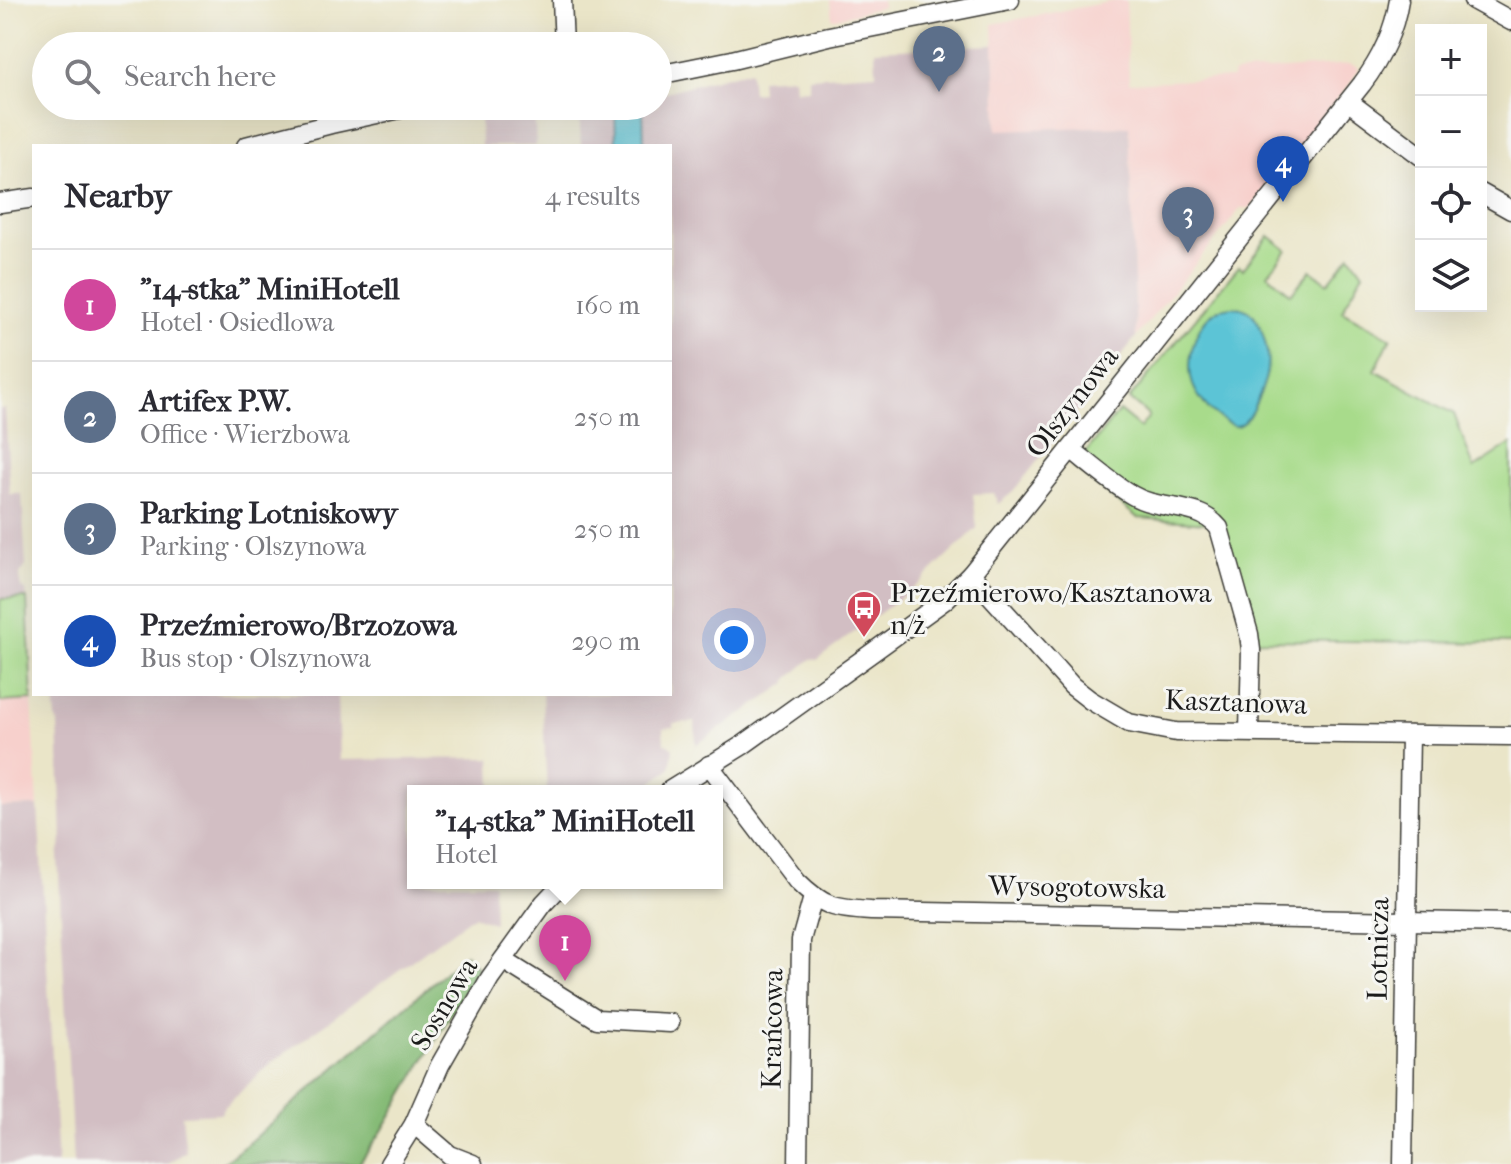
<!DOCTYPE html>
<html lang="en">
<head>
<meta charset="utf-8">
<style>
  :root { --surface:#fff; --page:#f2f2f3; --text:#2b2b33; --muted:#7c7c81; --line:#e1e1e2; --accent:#7c3aed }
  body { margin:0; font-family:"IM FELL French Canon",serif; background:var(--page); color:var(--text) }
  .controls { position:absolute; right:24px; top:24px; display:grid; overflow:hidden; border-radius:0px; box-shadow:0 8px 32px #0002 }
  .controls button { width:72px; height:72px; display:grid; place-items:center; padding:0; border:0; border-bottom:2px solid var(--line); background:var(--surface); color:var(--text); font:40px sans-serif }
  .you { position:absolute; left:734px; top:640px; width:28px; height:28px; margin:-20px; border:6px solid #fff; border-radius:50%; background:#1a73e8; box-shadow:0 0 0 12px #1a73e833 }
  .badge { display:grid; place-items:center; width:52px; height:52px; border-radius:50%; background:var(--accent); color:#fff; font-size:26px; font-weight:700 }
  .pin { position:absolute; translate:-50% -66px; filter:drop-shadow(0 2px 4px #0008) }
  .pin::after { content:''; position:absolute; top:42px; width:28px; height:24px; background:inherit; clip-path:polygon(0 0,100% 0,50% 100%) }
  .popup { position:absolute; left:407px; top:785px; width:316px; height:104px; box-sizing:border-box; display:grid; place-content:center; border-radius:0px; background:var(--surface); filter:drop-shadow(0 2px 6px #0005); font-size:26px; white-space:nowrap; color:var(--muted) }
  .popup b { font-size:30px; color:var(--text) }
  .popup::after { content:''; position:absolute; left:50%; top:100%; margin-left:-16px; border:16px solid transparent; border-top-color:var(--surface) }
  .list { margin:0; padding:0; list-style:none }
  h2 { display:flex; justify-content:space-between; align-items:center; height:104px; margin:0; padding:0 32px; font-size:34px }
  h2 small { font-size:26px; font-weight:400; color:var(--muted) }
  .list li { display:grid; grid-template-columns:52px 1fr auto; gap:24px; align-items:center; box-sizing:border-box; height:112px; padding:0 32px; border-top:2px solid var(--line) }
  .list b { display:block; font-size:30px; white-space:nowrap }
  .list p { margin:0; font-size:26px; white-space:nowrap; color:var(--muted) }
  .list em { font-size:26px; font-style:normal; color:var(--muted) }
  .icon { flex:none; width:44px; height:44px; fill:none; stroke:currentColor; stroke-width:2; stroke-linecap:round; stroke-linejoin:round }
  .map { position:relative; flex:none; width:1511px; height:1164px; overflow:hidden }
  .search { position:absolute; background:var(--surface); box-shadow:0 8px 32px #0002; left:32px; top:32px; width:640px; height:88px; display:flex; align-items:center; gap:20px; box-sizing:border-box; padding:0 28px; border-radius:44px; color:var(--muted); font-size:30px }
  .panel { position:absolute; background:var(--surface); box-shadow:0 8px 32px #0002; left:32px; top:144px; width:640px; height:552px; border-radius:0px }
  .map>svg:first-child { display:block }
  .built { fill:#f7d0cc }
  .industrial { fill:#d2bec3 }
  .green { fill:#a8db8b; stroke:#627c54; stroke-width:2 }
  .forest { fill:#86bb77; stroke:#516c4a; stroke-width:2 }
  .water { fill:#5bc4d6; stroke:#3c7079; stroke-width:2 }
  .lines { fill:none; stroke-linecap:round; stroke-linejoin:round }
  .minor-casing { stroke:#3b3a36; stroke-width:21 }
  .minor { stroke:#fff; stroke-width:18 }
  .labels { text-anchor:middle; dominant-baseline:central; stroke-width:6; stroke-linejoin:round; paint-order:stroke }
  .street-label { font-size:28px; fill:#1c1c1c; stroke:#f6f6f2 }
  .poi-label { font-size:28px; fill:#1c1c1c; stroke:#f6f6f2; text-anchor:start }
</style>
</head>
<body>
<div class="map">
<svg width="1511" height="1164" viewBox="0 0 1511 1164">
  <rect width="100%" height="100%" fill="#f6f6f2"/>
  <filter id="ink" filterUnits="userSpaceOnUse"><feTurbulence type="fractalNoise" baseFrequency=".0125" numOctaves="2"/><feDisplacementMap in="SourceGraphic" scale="16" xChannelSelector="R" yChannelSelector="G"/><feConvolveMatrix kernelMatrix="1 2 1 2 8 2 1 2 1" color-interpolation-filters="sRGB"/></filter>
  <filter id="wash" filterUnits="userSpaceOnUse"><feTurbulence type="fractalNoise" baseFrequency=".006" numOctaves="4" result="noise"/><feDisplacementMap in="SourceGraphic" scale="32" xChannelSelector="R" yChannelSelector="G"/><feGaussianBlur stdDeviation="1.8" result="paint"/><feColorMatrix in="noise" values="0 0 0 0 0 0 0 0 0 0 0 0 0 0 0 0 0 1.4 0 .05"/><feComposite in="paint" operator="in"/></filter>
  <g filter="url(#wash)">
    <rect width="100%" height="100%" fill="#eae5c8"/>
    <g class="built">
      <path d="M830 0H882V7L832 19Z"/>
      <path d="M1119 0H1126L1129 83 1232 78 1233 73 1350 64 1359 68 1350 84 1312 128 1311 132 1250 208H1241L1136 337 1129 126 997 131 993 24Z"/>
      <path d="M32 700 38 806 0 807V702Z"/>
    </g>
    <g class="industrial">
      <path d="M994 45 997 130 1129 126 1136 337 1013 492 998 504 994 493 973 494 977 528 915 587 817 660 811 659 788 679 787 683 696 745 695 722 674 723V727L663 728 664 743 669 744 673 748 670 769 641 791H547L542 694H670V146H581L579 106H658V94L750 70 752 93 761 92 760 79 794 77 795 90 809 89V77L876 73 875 50Z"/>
      <path d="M534 106 536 146H481L480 110Z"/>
      <path d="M0 409H5L10 494H22L26 566 20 574 21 588 26 590 27 598 0 599Z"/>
      <path d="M54 694H337L339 760 491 758 492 791H413V883H493L494 923 473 916 270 1064 222 1109V1113L182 1115 186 1152 167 1164H73L58 856 62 839 58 724 56 719Z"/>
      <path d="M38 806 58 1164H0V807Z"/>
    </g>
    <g class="green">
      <path d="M1269 236 1287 250 1268 274 1291 294 1311 270 1328 283 1350 255 1363 273 1342 311 1391 338 1375 370 1454 414 1474 468 1511 444V643L1257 640 1222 524 1138 518 1074 467 1119 411 1140 428 1149 416 1129 399 1239 266 1243 269Z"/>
      <path d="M27 598 32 700 0 702V599Z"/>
    </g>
    <path class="forest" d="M466 954 478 968 382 1131 359 1164H222L246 1145Z"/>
    <g class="water">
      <path d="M643 107 644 146H616L615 108Z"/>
      <path d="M1232 307C1236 307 1240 307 1244 309 1254 312 1259 323 1262 332 1273 363 1267 381 1253 409 1249 416 1245 425 1236 426 1229 426 1225 421 1220 418 1209 411 1198 398 1193 385 1185 361 1195 320 1220 309 1221 309 1231 307 1232 307Z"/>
    </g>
  </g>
  <g filter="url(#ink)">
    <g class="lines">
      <defs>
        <g id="minor">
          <path d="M562 0 564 46"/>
          <path d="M1473 0 1511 21"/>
          <path d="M658 75 732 60 829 36 1010 0"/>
          <path d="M1349 102 1421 156"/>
          <path d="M246 146 331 124 414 106"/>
          <path d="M1481 193 1511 210"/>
          <path d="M0 203 34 198"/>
          <path d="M1071 449C1090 464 1110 482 1132 495 1160 512 1197 501 1219 528L1249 634 1251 650 1249 732"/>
          <path d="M971 574 1072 686 1090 700 1129 723 1176 732 1511 736"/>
          <path d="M709 765 797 881C823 907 835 909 871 911L1511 923"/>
          <path d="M669 791 743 745 873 652 945 600 971 574 1362 84C1381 59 1394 32 1399 0"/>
          <path d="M503 960 597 1019 670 1023"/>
          <path d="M414 1124 450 1155 473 1164"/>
          <path d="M389 1164 414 1124 440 1065 490 978 544 903 563 883"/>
          <path d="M798 1164 801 940 813 897"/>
          <path d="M1403 1164 1410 735"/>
        </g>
      </defs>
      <use href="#minor" class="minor-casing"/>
      <use href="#minor" class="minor"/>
    </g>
  </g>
  <defs>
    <symbol id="bus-pin" viewBox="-11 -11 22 30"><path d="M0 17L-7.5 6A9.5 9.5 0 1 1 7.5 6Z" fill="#d1495b" stroke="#f6f6f2"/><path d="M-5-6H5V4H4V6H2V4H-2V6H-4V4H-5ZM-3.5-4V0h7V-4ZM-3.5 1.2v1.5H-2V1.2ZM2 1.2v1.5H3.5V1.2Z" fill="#fff"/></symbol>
  </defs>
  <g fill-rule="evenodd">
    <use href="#bus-pin" x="844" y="588" width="40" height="54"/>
  </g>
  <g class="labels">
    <g class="street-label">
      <text transform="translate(1072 402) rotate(-52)">Olszynowa</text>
      <text transform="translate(1236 702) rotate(2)">Kasztanowa</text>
      <text transform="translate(1077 887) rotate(1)">Wysogotowska</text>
      <text transform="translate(1378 949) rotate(-89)">Lotnicza</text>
      <text transform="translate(444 1004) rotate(-59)">Sosnowa</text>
      <text transform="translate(772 1029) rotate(-89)">Krańcowa</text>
    </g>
    <g class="poi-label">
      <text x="890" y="592">Przeźmierowo/Kasztanowa<tspan x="890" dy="32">n/ż</tspan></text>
    </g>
  </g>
</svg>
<div class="controls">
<button>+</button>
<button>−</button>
<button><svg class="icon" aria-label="locate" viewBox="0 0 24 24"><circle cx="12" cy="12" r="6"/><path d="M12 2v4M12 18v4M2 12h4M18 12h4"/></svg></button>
<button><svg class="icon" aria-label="layers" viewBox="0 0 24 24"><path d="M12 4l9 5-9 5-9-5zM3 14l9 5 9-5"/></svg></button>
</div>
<div class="you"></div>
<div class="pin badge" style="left:565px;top:981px;background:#d1479c">1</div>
<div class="popup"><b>&quot;14-stka&quot; MiniHotell</b>Hotel</div>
<div class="pin badge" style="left:939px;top:92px;background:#5c6f8a">2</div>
<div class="pin badge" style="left:1188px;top:253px;background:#5c6f8a">3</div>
<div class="pin badge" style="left:1283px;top:202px;background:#1a4fb4">4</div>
<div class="search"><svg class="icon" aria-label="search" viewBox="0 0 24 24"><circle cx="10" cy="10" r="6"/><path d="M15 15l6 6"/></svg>Search here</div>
<section class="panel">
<h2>Nearby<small>4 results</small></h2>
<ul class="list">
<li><span class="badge" style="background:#d1479c">1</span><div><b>&quot;14-stka&quot; MiniHotell</b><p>Hotel · Osiedlowa</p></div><em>160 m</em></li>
<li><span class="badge" style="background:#5c6f8a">2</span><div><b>Artifex P.W.</b><p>Office · Wierzbowa</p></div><em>250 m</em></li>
<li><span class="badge" style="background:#5c6f8a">3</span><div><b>Parking Lotniskowy</b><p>Parking · Olszynowa</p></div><em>250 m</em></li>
<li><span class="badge" style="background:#1a4fb4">4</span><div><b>Przeźmierowo/Brzozowa</b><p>Bus stop · Olszynowa</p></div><em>290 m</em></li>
</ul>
</section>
</div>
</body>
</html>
